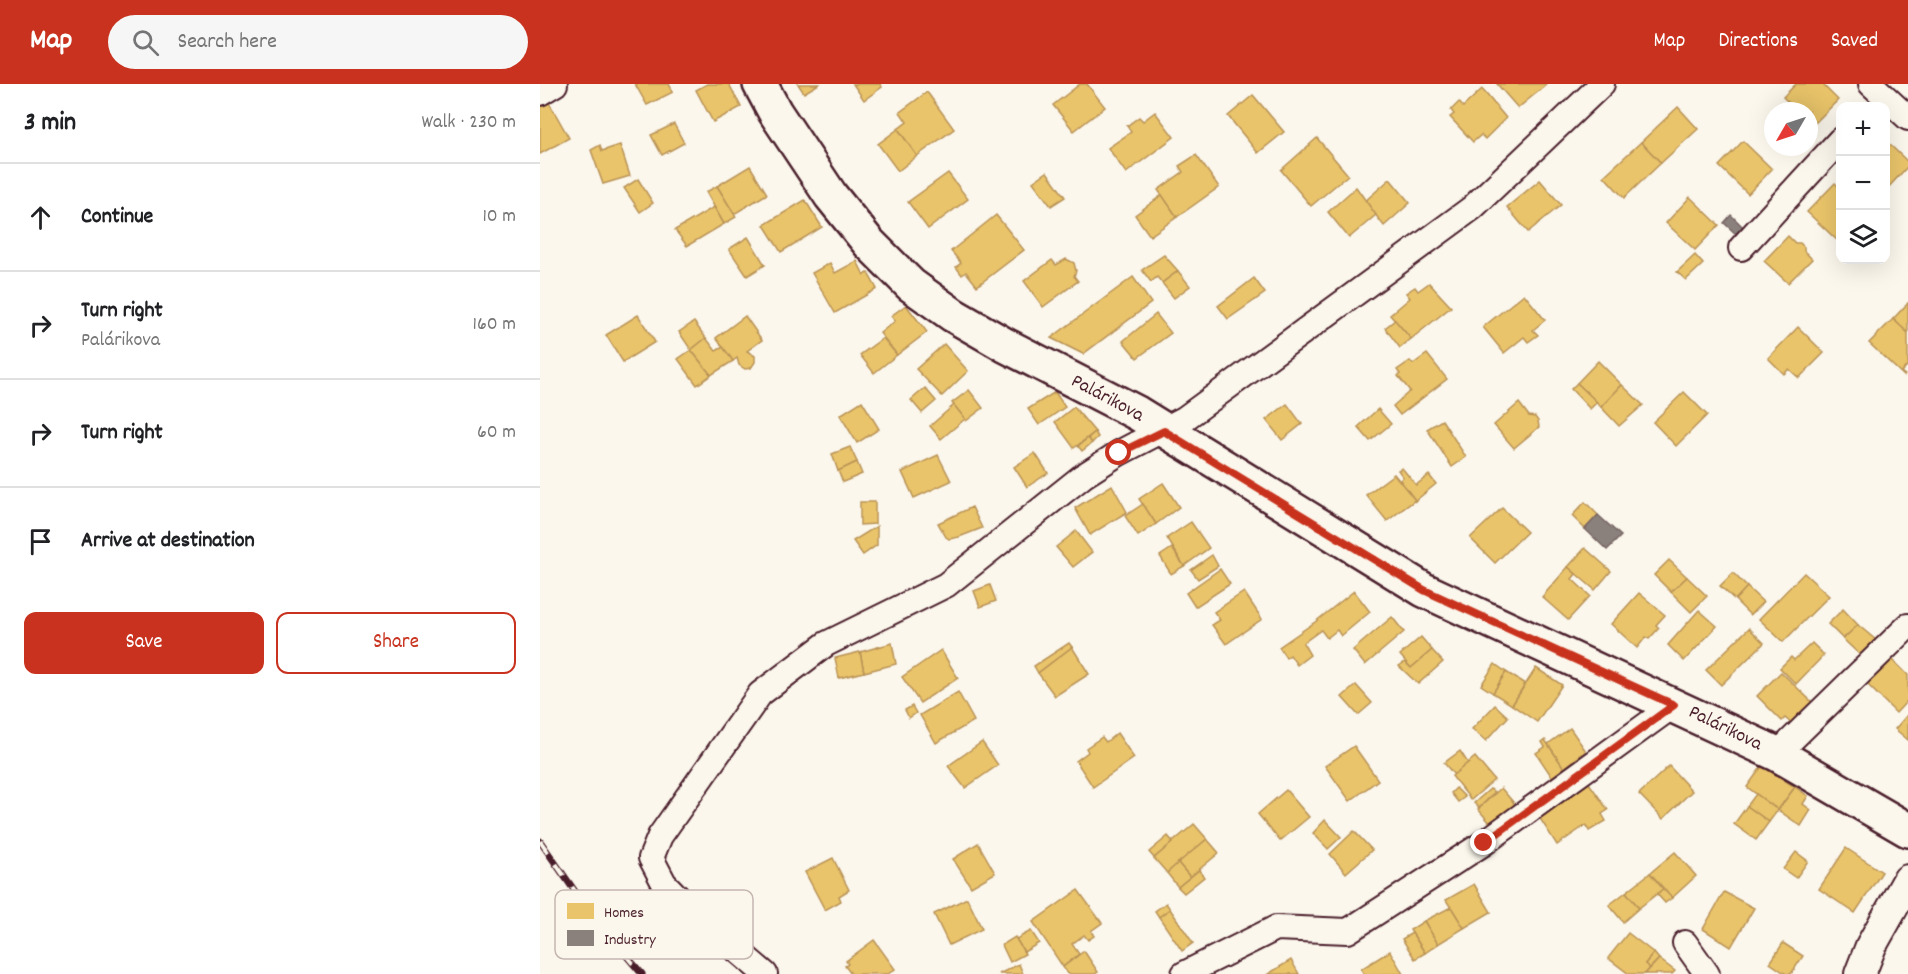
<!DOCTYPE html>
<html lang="en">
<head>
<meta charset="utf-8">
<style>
  :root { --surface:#fff; --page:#f6f6f6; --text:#202124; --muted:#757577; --line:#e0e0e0; --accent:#c8321e }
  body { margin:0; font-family:Dekko,sans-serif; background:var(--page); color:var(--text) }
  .controls { position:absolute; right:18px; top:18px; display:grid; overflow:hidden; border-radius:12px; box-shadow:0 6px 24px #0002 }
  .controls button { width:54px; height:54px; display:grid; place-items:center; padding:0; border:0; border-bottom:2px solid var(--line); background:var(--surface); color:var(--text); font:30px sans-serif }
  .compass { position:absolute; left:1224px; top:18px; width:54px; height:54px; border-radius:50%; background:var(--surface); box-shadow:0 6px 24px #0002; rotate:231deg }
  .stop { position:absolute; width:18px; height:18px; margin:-14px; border:4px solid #c8321e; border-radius:50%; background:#fff }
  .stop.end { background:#c8321e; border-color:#fff; box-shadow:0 2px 6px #0008 }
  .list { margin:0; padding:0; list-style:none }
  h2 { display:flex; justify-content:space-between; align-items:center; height:78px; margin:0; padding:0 24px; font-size:26px }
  h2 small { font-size:20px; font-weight:400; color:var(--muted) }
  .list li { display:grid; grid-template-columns:39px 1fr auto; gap:18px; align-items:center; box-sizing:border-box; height:108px; padding:0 24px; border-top:2px solid var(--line) }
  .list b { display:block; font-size:22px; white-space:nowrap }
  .list p { margin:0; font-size:20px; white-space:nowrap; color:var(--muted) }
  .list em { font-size:20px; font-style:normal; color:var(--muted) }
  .actions { display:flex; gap:12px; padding:18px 24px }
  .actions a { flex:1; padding:14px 0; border:2px solid var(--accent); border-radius:12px; text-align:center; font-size:21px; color:var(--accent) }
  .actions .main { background:var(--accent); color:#fff }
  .icon { flex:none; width:33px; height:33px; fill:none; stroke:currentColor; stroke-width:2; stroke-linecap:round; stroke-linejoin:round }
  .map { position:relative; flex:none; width:1368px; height:890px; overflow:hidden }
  header { display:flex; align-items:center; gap:36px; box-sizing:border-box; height:84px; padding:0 30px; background:var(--accent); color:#fff }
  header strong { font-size:28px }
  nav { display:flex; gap:33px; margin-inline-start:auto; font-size:21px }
  .search { width:420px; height:54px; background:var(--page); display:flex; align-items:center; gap:15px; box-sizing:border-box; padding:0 21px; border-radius:33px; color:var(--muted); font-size:22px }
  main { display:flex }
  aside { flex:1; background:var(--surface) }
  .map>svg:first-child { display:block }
  .homes { fill:#e9c46a; stroke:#b99257; stroke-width:1.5 }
  .industry { fill:#8a817c; stroke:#776464; stroke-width:1.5 }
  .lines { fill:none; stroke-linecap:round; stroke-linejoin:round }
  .minor-casing { stroke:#4a1f2b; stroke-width:28 }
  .tertiary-casing { stroke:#4a1f2b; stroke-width:34 }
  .secondary-casing { stroke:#4a1f2b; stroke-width:38 }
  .minor { stroke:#fbf7ec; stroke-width:24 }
  .tertiary { stroke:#fbf7ec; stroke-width:30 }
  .secondary { stroke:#fbf7ec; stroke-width:33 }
  .rail-casing { stroke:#4a1f2b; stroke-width:7 }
  .rail { stroke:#fbf7ec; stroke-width:4.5; stroke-dasharray:14; stroke-linecap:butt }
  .route { stroke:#c8321e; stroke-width:8 }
  .labels { text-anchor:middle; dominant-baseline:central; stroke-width:6; stroke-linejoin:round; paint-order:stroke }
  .street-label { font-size:20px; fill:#4a1f2b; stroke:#fbf7ec }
  .key { fill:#fbf7ec; stroke:#c6b6b2; stroke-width:1.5 }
  .key-label { font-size:16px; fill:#4a1f2b }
</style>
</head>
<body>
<header>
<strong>Map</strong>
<div class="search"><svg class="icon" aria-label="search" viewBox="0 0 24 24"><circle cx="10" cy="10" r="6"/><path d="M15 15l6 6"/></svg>Search here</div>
<nav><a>Map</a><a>Directions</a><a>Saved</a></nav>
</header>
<main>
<aside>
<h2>3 min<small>Walk · 230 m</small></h2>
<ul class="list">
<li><svg class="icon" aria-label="ahead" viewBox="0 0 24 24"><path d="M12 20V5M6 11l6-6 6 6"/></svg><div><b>Continue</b></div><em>10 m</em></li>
<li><svg class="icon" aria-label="right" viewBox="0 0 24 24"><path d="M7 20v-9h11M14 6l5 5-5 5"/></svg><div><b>Turn right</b><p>Palárikova</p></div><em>160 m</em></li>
<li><svg class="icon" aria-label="right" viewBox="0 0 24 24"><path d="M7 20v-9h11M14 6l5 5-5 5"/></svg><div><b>Turn right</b></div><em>60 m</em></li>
<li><svg class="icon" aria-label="arrive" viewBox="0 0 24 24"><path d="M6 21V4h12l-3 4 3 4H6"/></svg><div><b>Arrive at destination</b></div></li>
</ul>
<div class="actions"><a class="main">Save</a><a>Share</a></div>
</aside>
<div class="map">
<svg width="1368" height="890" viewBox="0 0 1368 890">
  <rect width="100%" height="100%" fill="#fbf7ec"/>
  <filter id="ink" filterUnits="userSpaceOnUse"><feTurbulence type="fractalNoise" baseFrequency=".0167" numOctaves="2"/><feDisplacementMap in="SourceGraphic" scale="12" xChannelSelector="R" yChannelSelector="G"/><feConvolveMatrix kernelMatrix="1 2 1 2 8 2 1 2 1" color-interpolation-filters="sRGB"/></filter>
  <g filter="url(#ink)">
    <g class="homes">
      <path d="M95 0H129L133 8 107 21Z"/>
      <path d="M167 0H189L201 23 173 38 156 6Z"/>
      <path d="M258 0H279L264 9Z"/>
      <path d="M313 0H340L342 3 324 16Z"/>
      <path d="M540 0H547L565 23 534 47 513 21Z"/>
      <path d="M957 0H1005L1006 1 978 24Z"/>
      <path d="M1256 0H1282L1298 16 1272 42 1269 39V27H1257L1243 13Z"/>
      <path d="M942 5 966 34 945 55 941 51 933 58 910 33 914 30 911 26 919 18 923 23Z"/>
      <path d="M387 8 414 45 377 72 358 45 367 38 360 28Z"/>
      <path d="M713 11 744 48 718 69 688 32Z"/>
      <path d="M6 13 29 54 0 70V16Z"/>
      <path d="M1138 23 1158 45 1121 79 1101 58Z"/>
      <path d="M615 28 634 53 586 89 568 64 591 48 587 42 599 33 603 37Z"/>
      <path d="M134 40 144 59 122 71 111 51Z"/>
      <path d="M358 45 377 72 358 87 338 60Z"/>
      <path d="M777 54 808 91 771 122 741 86Z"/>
      <path d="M1203 57 1232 85 1208 110 1179 82Z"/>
      <path d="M1346 57 1368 78V82L1346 106Z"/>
      <path d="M1101 58 1121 79 1084 114 1064 92Z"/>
      <path d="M60 61 62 67 80 61 90 92 63 100 51 66Z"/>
      <path d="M656 71 679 103 637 133 618 106 643 88 639 82Z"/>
      <path d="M210 82 227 110 194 130 177 102Z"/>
      <path d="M507 88 525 113 511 122 493 98Z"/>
      <path d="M408 89 428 115 388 145 368 118Z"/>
      <path d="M98 95 113 119 100 128 84 104Z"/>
      <path d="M850 95 870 119 844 142 825 117Z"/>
      <path d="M1000 96 1021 121 988 148 967 123Z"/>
      <path d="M1295 99 1300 104V156L1299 158 1267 128Z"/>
      <path d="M177 102 196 133 184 140 166 108Z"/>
      <path d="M816 103 836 131 809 154 788 128Z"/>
      <path d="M622 111 637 133 610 152 595 131Z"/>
      <path d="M1150 113 1179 141 1155 166 1126 139Z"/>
      <path d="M265 116 282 143 241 168 224 141Z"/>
      <path d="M174 123 184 140 147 162 135 146Z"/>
      <path d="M456 131 484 166 437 202 426 188 422 191 416 183 421 179 411 167Z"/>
      <path d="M1248 152 1255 159H1260L1264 163V167L1272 175 1248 199 1224 177Z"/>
      <path d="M208 153 225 181 207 192 189 165Z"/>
      <path d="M624 171 638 187 622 199 617 193 611 198 602 186Z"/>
      <path d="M1155 171 1163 180 1146 196 1137 188Z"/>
      <path d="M526 175 534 179 536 187 534 192 538 197 503 223 484 197 512 176 516 181Z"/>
      <path d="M317 177 324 191 328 189 337 205 295 229 272 189 290 179 295 189Z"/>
      <path d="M638 187 650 202 634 214 622 199Z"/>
      <path d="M593 193 611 219 543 270 511 254Z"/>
      <path d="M714 194 725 209 688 235 678 222Z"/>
      <path d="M889 199 911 223 871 255 850 231 870 214 866 209 875 203 878 207Z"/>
      <path d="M984 210 1005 236 993 246 998 251 988 258 984 253 964 269 943 243Z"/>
      <path d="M1368 219V249L1353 235Z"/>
      <path d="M366 221 387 248 357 271 340 249 355 237 351 232Z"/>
      <path d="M616 230 631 249 597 274 583 257Z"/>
      <path d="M98 231 115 258 83 278 66 251Z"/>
      <path d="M205 232 222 256 207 267 215 272V278L211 284 205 285 199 281 197 274 193 277 176 254Z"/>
      <path d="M1353 235 1368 249V281L1361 288 1365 291 1364 292 1329 259Z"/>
      <path d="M855 236 871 255 860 264 845 244Z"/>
      <path d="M154 238 166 254 151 266 139 248Z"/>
      <path d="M1258 243 1284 269 1259 294 1249 285 1244 290 1228 274Z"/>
      <path d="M166 254 176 267 183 263 193 277 171 291 151 266Z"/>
      <path d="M343 254 357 271 334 289 320 271Z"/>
      <path d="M404 260 428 287 402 312 376 285Z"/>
      <path d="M151 266 171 291 157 301 138 275Z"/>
      <path d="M887 270 907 295 860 331 853 322 870 307 858 292 860 290 857 286 870 277 873 280Z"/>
      <path d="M1058 277 1082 301 1061 323 1037 299Z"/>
      <path d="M1037 299 1057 318 1050 325 1031 305Z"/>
      <path d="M1082 301 1103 321 1079 342 1061 323Z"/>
      <path d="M385 304 396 317 382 329 371 316Z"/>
      <path d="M429 306 443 324 426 337 412 319Z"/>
      <path d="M515 308 525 323 499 341 488 325Z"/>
      <path d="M1144 308 1167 331 1136 362 1113 338Z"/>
      <path d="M322 317 339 345 317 359 300 331Z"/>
      <path d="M979 319 989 332 995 333 998 337 999 343 974 364 954 341Z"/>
      <path d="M747 320 762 340 742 356 726 336Z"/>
      <path d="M414 321 425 335 401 355 390 342Z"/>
      <path d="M534 323 555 348 534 364 515 338Z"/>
      <path d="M838 325 851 340 830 357 818 343Z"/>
      <path d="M902 336 926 373 912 383 887 345Z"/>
      <path d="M555 348 558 353 552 359 548 354Z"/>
      <path d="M548 354 552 359 542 367 538 362Z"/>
      <path d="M310 363 317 378 298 387 292 370Z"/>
      <path d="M495 369 508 389 487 403 474 383Z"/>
      <path d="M398 371 411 397 374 414 362 388Z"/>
      <path d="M317 378 322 390 303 398 298 387Z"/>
      <path d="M862 384 876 401 889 391 896 400 874 418 875 416 860 396 863 393 858 386Z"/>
      <path d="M854 390 875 416 847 437 826 411Z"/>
      <path d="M623 399 639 423 616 440 599 415Z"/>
      <path d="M572 401 587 428 550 451 535 424Z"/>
      <path d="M320 418H335V440L320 441Z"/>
      <path d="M1045 418 1058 431 1045 445 1032 432Z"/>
      <path d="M603 420 616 440 598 452 585 432Z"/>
      <path d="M432 423 442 444 419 453 409 455 406 453 398 439Z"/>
      <path d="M962 424 987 448 955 479 930 454Z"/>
      <path d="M651 438 669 464 644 482 627 454Z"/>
      <path d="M337 442V461L323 471 313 457Z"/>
      <path d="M536 447 552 468 533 483 516 463Z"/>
      <path d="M632 464 644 482 631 490 620 472Z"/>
      <path d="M1045 464 1071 487 1055 506 1028 483Z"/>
      <path d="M672 471 678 482 658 495 651 486Z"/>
      <path d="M1129 476 1147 493 1131 508 1114 491Z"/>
      <path d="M1028 483 1036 490 1032 495 1050 512 1028 536 1002 513Z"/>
      <path d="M680 485 690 500 655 523 646 509Z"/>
      <path d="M1193 489 1207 503 1195 516 1180 502Z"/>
      <path d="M1264 489 1289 512 1243 558 1219 535Z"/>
      <path d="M1147 493 1167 512 1151 528 1131 508Z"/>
      <path d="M450 501 456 517 440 523 434 507Z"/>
      <path d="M1207 503 1223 518 1210 531 1195 516Z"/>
      <path d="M814 507 830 528 801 552 797 546 787 554 781 546 763 559 770 571 757 581 750 571 746 574 739 563 775 538Z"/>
      <path d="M704 508 722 535 686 560 672 541 680 536 674 528Z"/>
      <path d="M1099 509 1125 531 1116 541 1119 544 1109 555 1106 553 1097 564 1071 540Z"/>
      <path d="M1303 525 1318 541 1303 555 1288 540Z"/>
      <path d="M1159 526 1177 542 1144 577 1128 561Z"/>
      <path d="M852 533 864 548 825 581 813 566Z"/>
      <path d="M1318 541 1336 556 1321 572 1303 555Z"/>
      <path d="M1209 544 1224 559 1181 601 1166 586Z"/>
      <path d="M881 553 892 566 871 584 860 571Z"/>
      <path d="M352 559 356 580 324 588 320 568Z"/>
      <path d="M529 559 532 563 498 589 494 582Z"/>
      <path d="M1272 559 1284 571 1256 600 1240 584 1251 573 1254 576Z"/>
      <path d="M532 563 549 590 515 612 498 589Z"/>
      <path d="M401 566 418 594 380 619 362 593Z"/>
      <path d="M892 566 903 578 878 600 859 582 865 578 871 584Z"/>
      <path d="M320 568 324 588 299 594 295 574Z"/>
      <path d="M1352 575 1368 591V616L1356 629 1327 600Z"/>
      <path d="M955 580 966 588 953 609 941 601Z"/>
      <path d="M996 584 1022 601 997 638 972 621Z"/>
      <path d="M966 588 985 600 972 621 953 609Z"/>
      <path d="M1241 588 1272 618 1251 639 1245 634 1242 637 1217 612Z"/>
      <path d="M816 601 832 619 818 631 802 613Z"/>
      <path d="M418 608 434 637 396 659 380 631Z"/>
      <path d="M955 621 968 633 946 657 932 645Z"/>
      <path d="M372 622 376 629 369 634 365 626Z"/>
      <path d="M1368 630V656L1355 645Z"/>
      <path d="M1030 644 1046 667 1024 684 1008 660Z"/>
      <path d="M577 649 594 674 553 703 536 677 548 668 546 664 562 653 566 658Z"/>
      <path d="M1005 656 1024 684 1012 693 996 669 1005 663 1002 658Z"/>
      <path d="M442 658 458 681 425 704 408 682Z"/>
      <path d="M814 662 838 696 810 717 785 682Z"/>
      <path d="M920 667 928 679 914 691 904 679Z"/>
      <path d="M935 673 954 696 931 716 912 692Z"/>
      <path d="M1129 682 1152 707 1123 735 1099 710Z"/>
      <path d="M1222 682 1255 703 1238 726 1207 703Z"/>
      <path d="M1049 699 1068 726 1062 730 1066 737 1049 747 1046 741 1017 761 999 733Z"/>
      <path d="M1255 703 1268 712 1263 720 1271 726 1261 742 1238 726Z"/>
      <path d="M916 704 925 713 918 718 911 709Z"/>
      <path d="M961 704 979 725 956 746 938 725Z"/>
      <path d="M950 705 955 708 939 724 934 719Z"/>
      <path d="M746 706 769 733 740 757 718 730Z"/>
      <path d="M1216 710 1238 726 1229 738 1207 722Z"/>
      <path d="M1207 722 1229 738 1216 756 1194 740Z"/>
      <path d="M785 736 801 753 788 765 773 749Z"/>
      <path d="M654 740 667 755 627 789 614 774Z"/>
      <path d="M814 747 832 766 806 789 790 770Z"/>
      <path d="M628 752 633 758 614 774 609 768Z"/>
      <path d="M667 755 679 769 650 793 638 779Z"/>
      <path d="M438 759 455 789 431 803 413 775Z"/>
      <path d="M1306 764 1342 788 1315 829 1279 805Z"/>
      <path d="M1135 768 1156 792 1132 814 1110 789Z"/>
      <path d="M1256 768 1268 777 1256 794 1243 785Z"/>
      <path d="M293 774 309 806 299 812 301 817 285 826 265 788Z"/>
      <path d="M638 779 650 793 638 803 627 789Z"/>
      <path d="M659 786 664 793 644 809 638 803Z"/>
      <path d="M1110 789 1123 805 1099 824 1086 808Z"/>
      <path d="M934 800 951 828 924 844 906 816Z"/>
      <path d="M1123 805 1132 814 1125 819 1117 810Z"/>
      <path d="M538 806 562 839 551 847 554 852 548 856 544 851 532 860 539 870 523 883 493 838Z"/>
      <path d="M1086 808 1099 824 1083 838 1069 821Z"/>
      <path d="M1184 808 1214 824 1191 863 1163 845Z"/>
      <path d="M427 814 442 845 409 861 394 830Z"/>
      <path d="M626 819 630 825 619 833 615 827Z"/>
      <path d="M911 823 924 844 898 860 884 837Z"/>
      <path d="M630 825 653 859 642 867 619 833Z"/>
      <path d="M884 837 898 860 885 869 870 846Z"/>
      <path d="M491 847 499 859 484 868 476 855Z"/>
      <path d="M872 849 885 869 875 875 862 855Z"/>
      <path d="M1088 849 1114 869 1105 880 1110 884 1105 890H1089L1068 874Z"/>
      <path d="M475 853 485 870 470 878 462 861Z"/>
      <path d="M334 856 355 885 348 890H311L305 882 308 880 306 877Z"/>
      <path d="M1243 859 1263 872 1251 890H1246L1230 879Z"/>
      <path d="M544 867 558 888 555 890H528L523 883Z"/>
      <path d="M850 867 863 890H824L821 885Z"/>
      <path d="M1114 869 1119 875 1110 884 1105 880Z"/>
      <path d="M1119 875 1135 887 1132 890H1105Z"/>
      <path d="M751 876 759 890H728Z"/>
      <path d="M479 880 483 890H459Z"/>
    </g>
    <g class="industry">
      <path d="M1191 131 1203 143 1196 150 1184 139Z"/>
      <path d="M1058 431 1081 452 1067 466 1045 445Z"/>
    </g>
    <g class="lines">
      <defs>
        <g id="minor">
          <path d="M1331 0 1368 34"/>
          <path d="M0 9 15 0"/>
          <path d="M1201 164 1300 56"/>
          <path d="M1237 670 1368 542"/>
          <path d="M1145 859 1167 890"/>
          <path d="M225 890 150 826 124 799 111 774 120 752 220 610 286 560 406 501 543 392 579 369 644 335 932 124 1062 0"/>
          <path d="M644 890 736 844 808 847 944 759 1134 621"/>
        </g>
        <path id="tertiary" d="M1320 890 1331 862 1368 796"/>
        <path id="secondary" d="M220 0 235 28 291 112 329 159 371 201 413 231 465 261 597 329 884 506 1237 670 1368 746"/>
      </defs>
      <use href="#minor" class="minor-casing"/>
      <use href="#tertiary" class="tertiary-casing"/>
      <use href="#secondary" class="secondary-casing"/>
      <use href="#minor" class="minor"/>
      <use href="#tertiary" class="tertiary"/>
      <use href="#secondary" class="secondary"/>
      <defs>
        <path id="rail" d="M0 757 50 829 102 890"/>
      </defs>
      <use href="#rail" class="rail-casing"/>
      <use href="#rail" class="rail"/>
    </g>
  </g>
  <g class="lines" filter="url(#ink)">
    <path class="route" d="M579 369 624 347 884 506 1134 621 944 759"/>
  </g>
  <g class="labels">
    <g class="street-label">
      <text transform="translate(567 315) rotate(28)">Palárikova</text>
      <text transform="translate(1185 645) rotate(26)">Palárikova</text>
    </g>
  </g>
  <rect x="15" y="806" width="198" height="69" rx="9" class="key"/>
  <rect x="27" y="819" width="27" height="16" fill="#e9c46a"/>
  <rect x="27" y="846" width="27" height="16" fill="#8a817c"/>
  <g class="key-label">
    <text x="64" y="833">Homes</text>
    <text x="64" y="860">Industry</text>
  </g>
</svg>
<div class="controls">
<button>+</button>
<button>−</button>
<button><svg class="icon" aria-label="layers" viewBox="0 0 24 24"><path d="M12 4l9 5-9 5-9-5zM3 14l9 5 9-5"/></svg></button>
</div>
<svg class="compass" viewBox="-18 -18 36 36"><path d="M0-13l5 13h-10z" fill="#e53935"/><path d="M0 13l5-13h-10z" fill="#757577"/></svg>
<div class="stop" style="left:579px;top:369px"></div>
<div class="stop end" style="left:944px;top:759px"></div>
</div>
</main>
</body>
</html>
